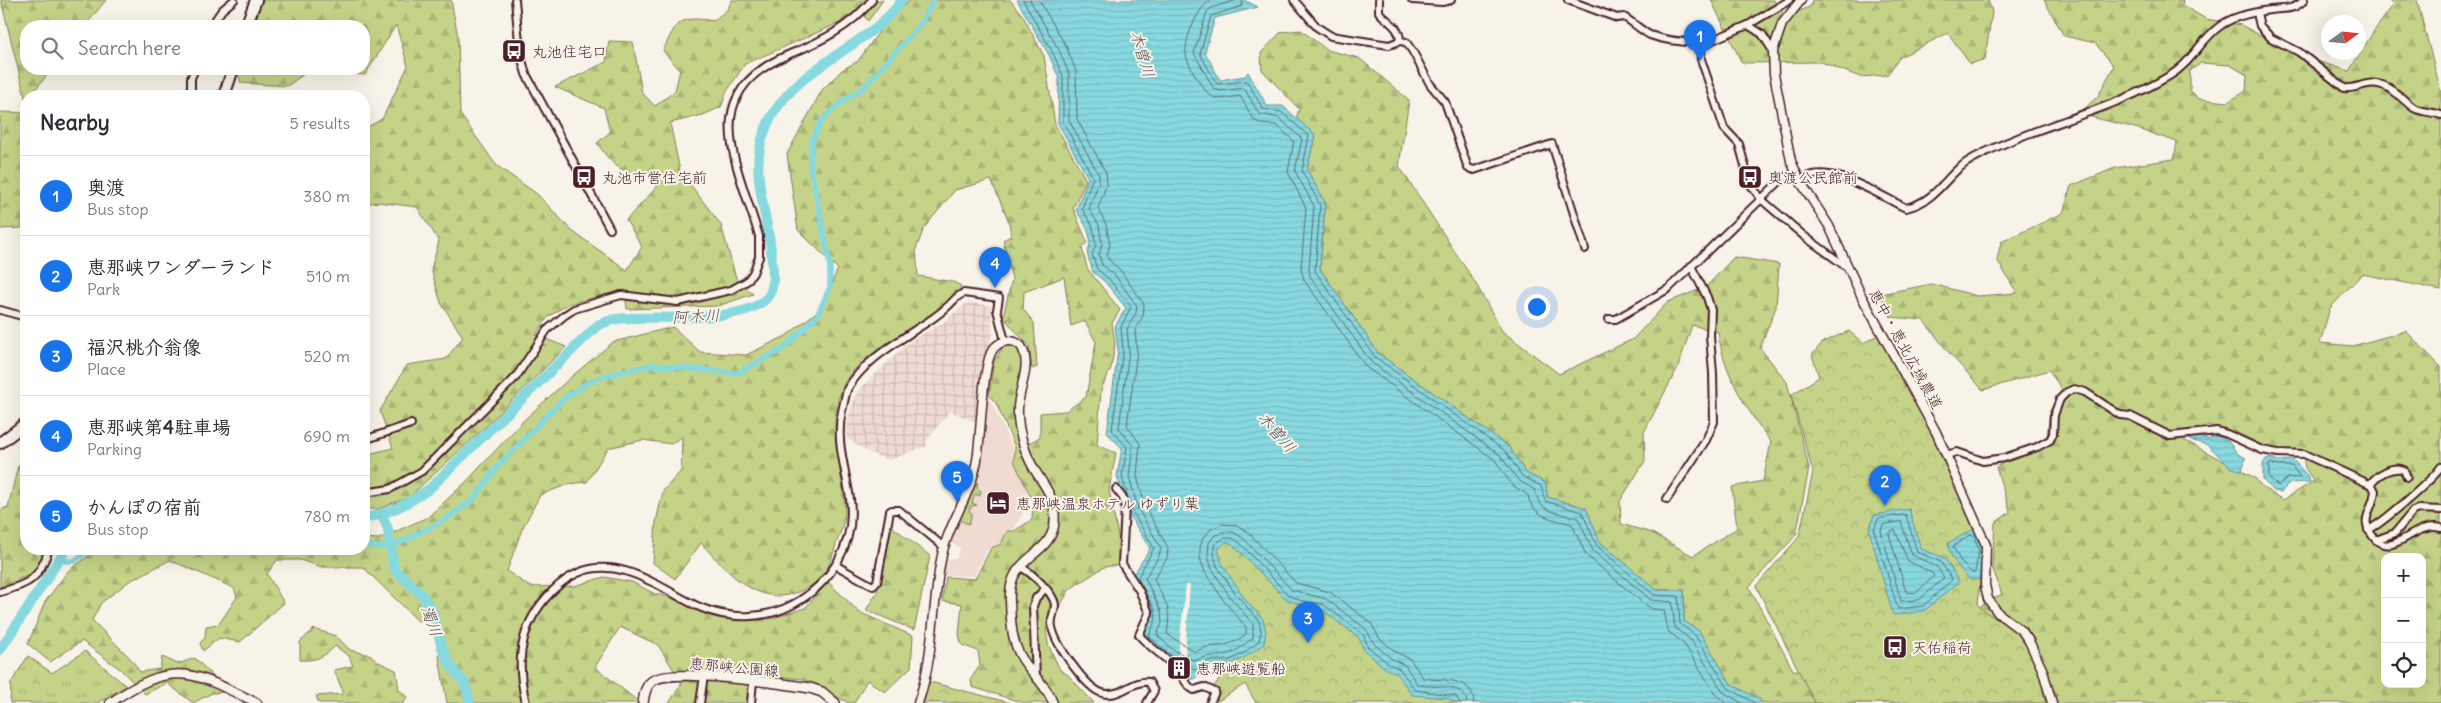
<!DOCTYPE html>
<html lang="en">
<head>
<meta charset="utf-8">
<style>
  :root { --surface:#fff; --page:#f2f2f3; --text:#2b2b33; --muted:#7c7c81; --line:#e1e1e2; --accent:#1a73e8 }
  body { margin:0; font-family:Delius,"Klee One",sans-serif; background:var(--page); color:var(--text) }
  .controls { position:absolute; right:15px; bottom:15px; display:grid; overflow:hidden; border-radius:10px; box-shadow:0 5px 20px #0002 }
  .controls button { width:45px; height:45px; display:grid; place-items:center; padding:0; border:0; border-bottom:1px solid var(--line); background:var(--surface); color:var(--text); font:25px sans-serif }
  .compass { position:absolute; left:2321px; top:15px; width:45px; height:45px; border-radius:50%; background:var(--surface); box-shadow:0 5px 20px #0002; rotate:75deg }
  .you { position:absolute; left:1536px; top:306px; width:18px; height:18px; margin:-12px; border:4px solid #fff; border-radius:50%; background:#1a73e8; box-shadow:0 0 0 8px #1a73e833 }
  .badge { display:grid; place-items:center; width:32px; height:32px; border-radius:50%; background:var(--accent); color:#fff; font-size:16px; font-weight:700 }
  .pin { position:absolute; translate:-50% -41px; filter:drop-shadow(0 1px 2px #0008) }
  .pin::after { content:''; position:absolute; top:26px; width:18px; height:15px; background:inherit; clip-path:polygon(0 0,100% 0,50% 100%) }
  .list { margin:0; padding:0; list-style:none }
  h2 { display:flex; justify-content:space-between; align-items:center; height:65px; margin:0; padding:0 20px; font-size:21px }
  h2 small { font-size:16px; font-weight:400; color:var(--muted) }
  .list li { display:grid; grid-template-columns:32px 1fr auto; gap:15px; align-items:center; box-sizing:border-box; height:80px; padding:0 20px; border-top:1px solid var(--line) }
  .list b { display:block; font-size:19px; white-space:nowrap }
  .list p { margin:0; font-size:16px; white-space:nowrap; color:var(--muted) }
  .list em { font-size:16px; font-style:normal; color:var(--muted) }
  .icon { flex:none; width:28px; height:28px; fill:none; stroke:currentColor; stroke-width:2; stroke-linecap:round; stroke-linejoin:round }
  .map { position:relative; flex:none; width:2441px; height:703px; overflow:hidden }
  .search { position:absolute; background:var(--surface); box-shadow:0 5px 20px #0002; left:20px; top:20px; width:350px; height:55px; display:flex; align-items:center; gap:12px; box-sizing:border-box; padding:0 18px; border-radius:20px; color:var(--muted); font-size:19px }
  .panel { position:absolute; background:var(--surface); box-shadow:0 5px 20px #0002; left:20px; top:90px; width:350px; height:465px; border-radius:20px }
  .map>svg:first-child { display:block }
  .built { fill:#efdbd2 }
  .industrial { fill:url(#industrial-grid) }
  .grass { fill:url(#grass-tufts); stroke:#87795a }
  .forest { fill:url(#forest-firs); stroke:#87795a; fill-rule:evenodd }
  .park { fill:url(#park-crowns); stroke:#87795a }
  .water { fill:url(#water-rules); stroke:#6f8f97 }
  .pier { fill:#f7f3e8 }
  .lines { fill:none; stroke-linecap:round; stroke-linejoin:round }
  .shore { stroke:#626973; stroke-width:1 }
  .canal { stroke:#87d9df; stroke-width:5.5 }
  .river { stroke:#87d9df; stroke-width:10 }
  .minor-casing { stroke:#4a1f2b; stroke-width:10 }
  .tertiary-casing { stroke:#4a1f2b; stroke-width:11 }
  .secondary-casing { stroke:#4a1f2b; stroke-width:12 }
  .primary-casing { stroke:#4a1f2b; stroke-width:14 }
  .minor { stroke:#f7f3e8; stroke-width:6 }
  .tertiary { stroke:#f7f3e8; stroke-width:8 }
  .secondary { stroke:#f7f3e8; stroke-width:9 }
  .primary { stroke:#f7f3e8; stroke-width:10 }
  .labels { text-anchor:middle; dominant-baseline:central; stroke-width:4; stroke-linejoin:round; paint-order:stroke }
  .poi-label { font-size:15px; fill:#4a1f2b; stroke:#f7f3e8; text-anchor:start }
  .street-label { font-size:15px; fill:#4a1f2b; stroke:#f7f3e8 }
  .water-label { font-size:16px; font-style:italic; fill:#594e58; stroke:#f7f3e8 }
</style>
</head>
<body>
<div class="map">
<svg width="2441" height="703" viewBox="0 0 2441 703">
  <defs>
    <pattern id="industrial-grid" width="8" height="8" patternUnits="userSpaceOnUse" patternTransform="scale(1.25)"><rect width="8" height="8" fill="#efdbd2"/><path d="M0 4h8M4 0v8" fill="none" stroke="#cebcb4"/></pattern>
    <pattern id="grass-tufts" width="24" height="20" patternUnits="userSpaceOnUse" patternTransform="scale(1.25)"><rect width="24" height="20" fill="#c4d388"/><path d="M3 7l-1-3M5 7V3M7 7l1-3M15 17l-1-3M17 17v-4M19 17l1-3" fill="none" stroke="#aab576"/></pattern>
    <pattern id="forest-firs" width="22" height="20" patternUnits="userSpaceOnUse" patternTransform="scale(1.25)"><rect width="22" height="20" fill="#c4d388"/><path d="M5 1l3.5 6h-7zM16 11l3.5 6h-7z" fill="#aab576"/></pattern>
    <pattern id="park-crowns" width="20" height="18" patternUnits="userSpaceOnUse" patternTransform="scale(1.25)"><rect width="20" height="18" fill="#c4d388"/><path d="M2 6a3 3 0 1 1 6 0M12 15a3 3 0 1 1 6 0" fill="none" stroke="#aab576"/></pattern>
    <pattern id="water-rules" width="6" height="5" patternUnits="userSpaceOnUse" patternTransform="scale(1.25)"><rect width="6" height="5" fill="#87d9df"/><path d="M0 2.5h6" fill="none" stroke="#76bac0"/></pattern>
  </defs>
  <rect width="100%" height="100%" fill="#f7f3e8"/>
  <filter id="ink" filterUnits="userSpaceOnUse"><feTurbulence type="fractalNoise" baseFrequency=".02" numOctaves="2"/><feDisplacementMap in="SourceGraphic" scale="10" xChannelSelector="R" yChannelSelector="G"/><feConvolveMatrix kernelMatrix="1 2 1 2 8 2 1 2 1" color-interpolation-filters="sRGB"/></filter>
  <g filter="url(#ink)">
    <path class="built" d="M988 400 991 401 1025 475 1027 505 1014 529 1006 531 1001 543 988 549 974 576 943 575 945 559H956L961 548 949 542 979 467Z"/>
    <path class="industrial" d="M968 302 991 306 993 334 982 370 980 419 974 421 950 411 926 441 927 446 889 460 868 452 846 438 848 417 857 391 910 341 942 323Z"/>
    <g class="grass">
      <path d="M975 483 978 484 977 488 981 491 980 496 975 494 972 503 977 505 972 506 969 511 972 513 969 524 959 520Z"/>
      <path d="M85 651 126 686 97 703H10L11 683 28 656 52 673Z"/>
    </g>
    <g class="forest">
      <path d="M1 0H106L85 26H26V69H52L30 96H26V101Z"/>
      <path d="M255 0H451L458 37 460 114 496 165 537 194 572 231 627 270 642 247 626 220 657 187 658 175C623 173 617 172 597 143L610 132 604 108 555 87 606 62 609 41 633 42 642 93 655 106 675 91 680 70 663 51C676 22 679 15 713 21L727 10 732 0H883L868 21 859 9 839 23 745 64 727 91 721 107 703 115 670 123 680 171 721 225 736 278 753 294 718 306 627 309 625 290 568 304 548 317 536 335 566 347 480 432 409 497 379 509H364V455L393 448 380 411 407 365 446 359 463 337 441 303 431 269 439 241 417 207 378 202 364 204V129L382 119 408 66 396 25 365 75 344 73 345 69H364V26H252L255 21Z"/>
      <path d="M910 0H1010L1023 16 1044 56 1055 124 1086 180 1073 208 1087 242 1082 248 1087 268 1120 310 1112 323 1115 344 1111 368 1101 390 1097 445 1116 453 1109 490 1119 541V565L1104 567 1070 589 1046 629 1048 644 1060 670 1068 675 1094 703H1024L972 687 971 679 980 665 978 651 962 645 959 635 962 604 942 601 946 577 975 579 991 548 1001 544 1007 531H1014L1032 520 1033 502 1014 461 1015 447 996 403 989 395 994 361 1004 346 1013 344C1034 365 1015 383 1015 407 1015 420 1020 434 1022 447L1040 437V413L1066 411 1086 397 1096 342 1085 321 1071 326 1064 277 1024 292 1023 309 1034 323 1037 367 1032 369 1029 346 1003 317 1012 279 1003 240 1011 236 1009 222 991 180 955 190 924 228 916 249 918 276 953 282 961 286C955 314 863 345 844 384 824 424 844 470 845 512 845 523 838 537 835 548 829 569 820 584 798 592 757 608 727 571 701 543L675 579 653 563 656 522 663 491 681 471 682 437 671 444 643 440 608 448 587 482 569 484 540 495 522 529 507 571 530 587 574 586 604 577 632 582 655 594 770 619 805 608 828 582 859 612 913 636 911 667 885 692 867 680 854 703H849L803 679 751 674 746 703H669L682 683 658 645 620 627 595 667 640 703H447L439 657 443 642 428 618 418 621 363 567H322L300 560H277L267 574 284 603 240 642 219 638 203 651 200 643 205 638 206 626 219 624 237 597 234 588 170 560 128 582 101 603 92 620 131 659 140 672 160 669 162 657 178 664 195 658 228 692 212 693 193 703 167 683 145 694 120 669 82 641 50 662 28 644 45 602 68 571 98 549H364V538L379 539 428 517 466 482 523 421 571 377 613 342 673 327 700 352 746 355 786 336 819 310 838 269 798 230 787 154 822 90 842 70 858 61 886 22Z"/>
      <path d="M1711 0H1774L1786 17 1811 6 1812 0H1988L1992 12 1985 59 1970 64 1948 33 1900 57 1887 75 1860 77 1821 62 1742 63Z"/>
      <path d="M2044 0H2183L2182 5 2206 19 2241 25 2295 54 2349 71 2374 31 2394 4 2390 0H2417L2441 92V290L2362 274 2330 308 2320 343 2353 346 2406 331 2441 367V703H1977L1932 634 2002 594 1992 567 1995 523 2010 512 1996 467 2047 436 2050 411 2062 390 2049 370 1983 390 1950 354 1923 320 1891 317 1880 294 1932 284 1977 296 2017 293 1997 260 2001 242 2063 213 2071 186 2115 168 2174 159 2177 142 2132 127 2079 114 2098 96 2114 66 2095 43 2064 36ZM2201 63 2230 65 2247 75 2246 91 2228 102 2199 99 2190 90V71ZM2208 425C2216 428 2226 429 2235 432 2261 443 2271 456 2302 450L2305 468 2314 481 2283 500 2263 488 2255 478 2182 439ZM2385 557H2422V684H2385Z"/>
      <path d="M1301 30 1327 50 1359 58 1409 100 1399 166 1476 284 1502 331 1559 374 1633 339 1668 302 1706 287 1734 257 1779 264 1776 307 1760 348 1787 382 1809 468 1796 535 1749 587 1793 670 1860 676 1926 703H1761L1760 700 1731 684 1699 631 1684 621V590H1657L1600 542 1586 508 1547 497 1546 483 1526 473 1509 447 1379 354 1320 269 1325 203 1307 170 1315 135 1296 119 1299 109 1262 70 1261 53 1281 32ZM1692 325 1718 332C1724 374 1746 409 1771 442L1763 481 1732 487 1737 528 1693 556 1652 533 1621 524 1620 501 1645 461 1644 432 1678 367Z"/>
      <path d="M237 69H311L287 86 241 83Z"/>
      <path d="M0 112 26 113V158L22 228 0 229Z"/>
      <path d="M18 466H26V549H46L34 573 0 587V510L8 507Z"/>
      <path d="M890 525 930 556 914 630 866 610 877 592Z"/>
      <path d="M314 629 336 636 350 650 371 655 376 661 396 670 399 690 407 696 404 703H319L316 696 344 694 334 670 353 666 349 656 335 646C325 657 315 661 300 660V642Z"/>
    </g>
    <g class="park">
      <path d="M1849 331 1863 343 1879 335 1925 419 1983 550 1978 605C1989 617 2004 622 2017 631 2035 644 2043 682 2045 703H1815L1756 586 1799 537 1813 472 1791 395 1819 377 1812 355 1823 342Z"/>
      <path d="M1229 532 1466 703H1256L1245 684 1218 701 1212 689 1223 674 1216 663 1209 552Z"/>
      <path d="M930 682 1011 703H923Z"/>
    </g>
    <g class="water">
      <path d="M1017 0H1244L1258 7 1215 18 1205 52 1220 80 1245 76 1248 72 1267 106H1283L1315 135 1307 170 1325 203 1320 269 1379 354 1509 447 1526 473 1546 483 1547 497 1586 508 1600 542 1657 590H1684V621L1699 631 1731 684 1761 700V703H1457L1446 698 1412 695 1397 673 1386 669 1364 650 1359 638 1321 609 1301 605 1286 599 1231 543 1226 542 1218 549 1222 564 1247 602 1263 619 1266 631 1264 644C1244 659 1234 666 1209 666L1194 679H1189L1190 673 1187 670 1166 658 1141 637 1151 620 1150 612 1131 578 1150 549 1128 513 1117 476 1122 448 1107 433 1118 350 1115 326 1126 308 1105 282 1093 272 1087 253C1095 237 1085 224 1076 210L1088 178 1058 123 1059 78 1049 55Z"/>
      <path d="M2196 436 2207 439 2217 436 2228 441 2238 454 2246 458 2242 470 2231 468 2208 445 2189 440V437Z"/>
      <path d="M2272 458 2278 461 2293 460 2308 476 2310 482 2290 483 2281 492 2274 491 2263 480V464L2266 459Z"/>
      <path d="M1909 509 1921 549 1945 558 1959 582 1924 611 1893 615 1869 530 1874 515Z"/>
      <path d="M1976 528 1984 550 1979 580 1969 579C1960 568 1949 558 1948 543Z"/>
    </g>
    <path class="pier" d="M1186 585H1190L1184 668 1177 664Z"/>
    <g class="lines">
      <g class="shore">
        <path d="M1023 0 1053 53 1063 76V122L1093 177 1082 209 1093 227 1096 245 1092 254 1097 269 1109 279 1131 307 1121 327 1123 351 1112 430 1127 447 1122 477 1132 511 1154 548 1138 577 1141 585"/>
        <path d="M1030 0 1059 50 1069 74V120L1099 175V182L1089 209 1099 225 1102 244 1099 254 1102 265 1114 274 1137 306 1136 313 1127 329 1129 351 1119 428 1133 446 1129 476 1138 509 1161 548 1159 556 1145 578 1161 611 1162 623 1157 635 1172 649 1195 661C1211 653 1210 658 1225 655 1235 653 1245 644 1253 638V624L1230 597 1212 569 1208 556 1209 543 1214 536 1222 532H1233L1243 538 1292 590 1326 599 1366 629 1374 644 1392 659 1405 665 1418 685C1433 688 1465 682 1467 703"/>
        <path d="M1039 0 1066 46 1076 71 1077 119 1106 173 1107 183 1098 208 1106 225 1110 244 1107 255 1109 260 1120 270 1144 304 1143 316 1135 330 1137 352 1127 425 1140 444 1137 476 1145 506 1168 548 1167 558 1154 579C1165 604 1172 605 1167 634L1195 652C1215 641 1224 652 1246 634V627L1224 601 1205 572 1200 558V547L1203 538 1211 529 1222 524 1237 525 1248 532 1296 583 1330 592 1371 623 1380 639 1396 652 1410 659 1423 678C1442 682 1473 675 1474 703"/>
        <path d="M1212 0C1198 5 1184 40 1186 54 1187 64 1204 93 1213 97 1221 101 1231 97 1240 96L1254 120 1261 124 1276 125 1294 141 1288 172 1306 208 1301 269 1304 280 1366 367 1495 460 1512 485 1528 495C1532 517 1553 519 1572 524L1586 555 1644 604 1653 609 1664 610 1668 631 1685 645 1716 695 1726 703"/>
        <path d="M1237 0 1211 8 1207 12 1194 53 1214 89 1221 91 1244 88 1259 114 1279 118 1302 139 1295 171 1314 206 1309 269 1310 276 1371 362 1500 455 1518 480 1535 490C1539 514 1558 512 1578 518L1593 551 1651 600 1672 602 1675 628 1691 640 1723 692 1742 703"/>
        <path d="M1243 0 1242 6 1211 16 1200 54 1217 84 1247 81 1263 109 1281 112 1309 136 1302 171 1320 205 1315 271 1375 357 1505 451 1522 476 1541 486 1545 501 1582 512 1597 546 1654 595 1678 596 1680 624 1695 635 1728 688 1755 703"/>
        <path d="M2271 463 2278 466H2292L2300 477 2288 478 2278 486 2269 477V466Z"/>
        <path d="M1906 515 1917 552 1941 562 1952 580 1923 606 1898 609 1874 530 1878 519Z"/>
        <path d="M1901 522 1912 555 1937 567 1944 578 1919 600 1901 601 1881 531 1883 525Z"/>
        <path d="M1895 530 1908 561 1932 573 1934 576 1916 593 1906 592 1889 534Z"/>
        <path d="M1970 535 1974 536 1979 551 1975 572 1973 574 1961 562 1953 547Z"/>
        <path d="M1144 590 1155 610 1156 619 1149 636 1169 654 1195 670 1208 661H1228L1244 653 1259 641 1261 631 1259 621 1235 593 1217 566 1214 554V545L1224 538H1233L1240 543 1288 595 1302 601 1323 604 1363 634 1368 647 1389 664 1400 669 1415 690 1456 696 1460 703"/>
      </g>
      <g class="canal">
        <path d="M364 545 381 547 397 544 441 522 473 500 499 465 562 400 587 383 608 375 651 365 737 373 783 349 817 316 830 287V265L810 164 812 141 822 120 844 100 862 89 919 26 934 0"/>
        <path d="M59 561H74L92 549"/>
      </g>
      <g class="river">
        <path d="M382 515 388 529 394 569 422 595 432 610 442 648 450 665 465 684 470 703"/>
        <path d="M364 518C390 514 408 503 429 489L598 325C604 323 610 320 616 319 648 314 757 328 771 291 774 282 773 269 772 261 769 208 742 165 773 114 803 63 871 45 902 0"/>
        <path d="M0 650 66 549"/>
      </g>
      <defs>
        <g id="minor">
          <path d="M515 0 520 53 526 74 610 229"/>
          <path d="M1294 0 1317 27 1331 36 1389 45 1400 41"/>
          <path d="M1379 0V12C1387 22 1400 26 1400 41"/>
          <path d="M1412 0 1442 2 1451 0"/>
          <path d="M1568 0 1617 18 1624 17C1631 21 1645 33 1650 35 1669 42 1687 43 1708 42L1748 25 1790 0"/>
          <path d="M2257 13 2260 26 2271 38 2299 52 2344 88C2357 90 2365 80 2382 85 2396 89 2403 101 2414 108 2422 112 2433 112 2441 115"/>
          <path d="M1748 25 1762 34 1773 51"/>
          <path d="M211 26 222 10 234 0"/>
          <path d="M1400 41 1406 42 1413 52 1430 84 1445 102 1468 168 1474 170 1552 144 1585 249"/>
          <path d="M1701 43V59L1724 128 1739 144 1750 184 1762 200 1804 236 1848 268"/>
          <path d="M191 96V78L195 69"/>
          <path d="M1800 181C1826 159 1882 197 1906 208 1940 200 1946 172 1974 158 2037 124 2108 113 2169 76 2191 64 2200 40 2220 26 2232 17 2254 12 2270 10 2283 8 2294 11 2304 0"/>
          <path d="M0 310 26 317"/>
          <path d="M1609 319H1616L1668 289 1783 178 1796 173"/>
          <path d="M364 440 411 424"/>
          <path d="M1946 455 1957 452 1983 461 2004 458 2037 447 2050 440 2053 434 2054 415 2060 399 2067 392 2074 389 2085 392 2120 415 2130 416 2170 436 2217 431 2227 434 2262 450 2278 453 2304 454 2367 483 2372 485 2375 491C2372 514 2357 519 2376 540L2395 533 2413 511 2418 509 2441 510"/>
          <path d="M2370 484C2377 475 2392 465 2404 470L2407 477"/>
          <path d="M1116 489 1123 498 1125 507 1122 564 1139 590 1149 613 1139 635C1150 648 1167 658 1177 669 1184 677 1184 684 1194 690L1204 687 1215 692 1210 703"/>
          <path d="M364 493 390 489 422 471 516 377 547 330 565 315 574 309 621 295 678 302 731 290 747 281 753 273 759 257V236C737 162 695 93 790 54 822 41 850 27 872 0"/>
          <path d="M1667 499 1706 440 1714 422 1713 373 1710 336 1711 310 1707 297 1691 266"/>
          <path d="M2368 530C2382 524 2433 479 2441 467"/>
          <path d="M2376 540C2396 557 2414 521 2441 528"/>
          <path d="M837 566 873 586 877 582 890 511 892 510H899L944 547"/>
          <path d="M1020 567C1030 571 1054 593 1055 605 1055 612 1050 619 1052 627 1055 644 1086 688 1102 693 1119 699 1133 679 1149 682L1154 691 1147 703"/>
          <path d="M0 592C30 584 39 579 49 549"/>
          <path d="M1036 678 1033 606 1036 598 1045 589"/>
          <path d="M526 703C517 667 518 634 541 604 572 564 606 558 650 581 668 589 684 601 702 608 731 620 765 619 792 605 831 584 856 544 850 499 846 469 835 442 842 411 844 404 845 394 848 388 863 362 894 344 918 328 928 322 938 315 947 307 953 302 957 295 964 293L999 298 997 310 1005 341"/>
          <path d="M700 703 704 676"/>
          <path d="M751 703 753 681"/>
        </g>
        <g id="tertiary">
          <path d="M1801 0 1782 24 1773 51 1774 74 1791 161 1800 181 1829 226 1862 297 1936 432 1986 545 1985 585 1988 599 1998 613 2022 631 2029 641 2043 671 2052 703"/>
          <path d="M110 703C174 658 193 672 257 703"/>
          <path d="M918 703C934 658 932 607 941 560 947 525 971 496 977 460 981 437 982 368 992 351 998 341 1012 337 1021 346 1033 366 1018 388 1018 409 1017 427 1024 451 1033 467 1045 488 1058 499 1054 526 1048 558 1007 556 1010 601 1011 622 1011 642 1023 660 1032 674 1047 686 1053 703"/>
        </g>
        <path id="secondary" d="M643 703C644 696 645 687 651 682 667 666 784 684 810 688L822 692 835 703"/>
        <g id="primary">
          <path d="M246 26 256 0"/>
          <path d="M224 96 233 69"/>
          <path d="M0 443 26 423"/>
        </g>
      </defs>
      <use href="#minor" class="minor-casing"/>
      <use href="#tertiary" class="tertiary-casing"/>
      <use href="#secondary" class="secondary-casing"/>
      <use href="#primary" class="primary-casing"/>
      <use href="#minor" class="minor"/>
      <use href="#tertiary" class="tertiary"/>
      <use href="#secondary" class="secondary"/>
      <use href="#primary" class="primary"/>
    </g>
  </g>
  <defs>
    <symbol id="bus-square" viewBox="-11 -11 22 22"><rect x="-9" y="-9" width="18" height="18" rx="4" fill="#4a1f2b" stroke="#f7f3e8"/><path d="M-5-6H5V4H4V6H2V4H-2V6H-4V4H-5ZM-3.5-4V0h7V-4ZM-3.5 1.2v1.5H-2V1.2ZM2 1.2v1.5H3.5V1.2Z" fill="#fff"/></symbol>
    <symbol id="hotel-square" viewBox="-11 -11 22 22"><rect x="-9" y="-9" width="18" height="18" rx="4" fill="#4a1f2b" stroke="#f7f3e8"/><path d="M-6-4.5h1.5V1H6V5H4.5V3h-9V5H-6ZM-4 0a1.8 1.8 0 1 1 3.6 0ZM.5 0V-2.5h3Q6-2.5 6 0Z" fill="#fff"/></symbol>
    <symbol id="building-square" viewBox="-11 -11 22 22"><rect x="-9" y="-9" width="18" height="18" rx="4" fill="#4a1f2b" stroke="#f7f3e8"/><path d="M-4-6H4V6H1V3H-1V6H-4ZM-2.5-4.3h1.7v1.8h-1.7ZM.8-4.3h1.7v1.8H.8ZM-2.5-1h1.7V.8h-1.7ZM.8-1h1.7V.8H.8Z" fill="#fff"/></symbol>
  </defs>
  <g fill-rule="evenodd">
    <use href="#bus-square" x="500" y="37" width="28" height="28"/>
    <use href="#bus-square" x="570" y="163" width="28" height="28"/>
    <use href="#bus-square" x="1736" y="163" width="28" height="28"/>
    <use href="#hotel-square" x="984" y="489" width="28" height="28"/>
    <use href="#bus-square" x="1881" y="633" width="28" height="28"/>
    <use href="#building-square" x="1165" y="654" width="28" height="28"/>
  </g>
  <g class="labels">
    <g class="poi-label">
      <text x="532" y="51">丸池住宅口</text>
      <text x="602" y="177">丸池市営住宅前</text>
      <text x="1768" y="177">奥渡公民館前</text>
      <text x="1016" y="503">恵那峡温泉ホテル ゆずり葉</text>
      <text x="1912" y="647">天佑稲荷</text>
      <text x="1196" y="668">恵那峡遊覧船</text>
    </g>
    <g class="street-label">
      <text transform="translate(1906 349) rotate(61)">恵中・恵北広域農道</text>
      <text transform="translate(734 667) rotate(5)">恵那峡公園線</text>
    </g>
    <g class="water-label">
      <text transform="translate(1143 54) rotate(74)">木曽川</text>
      <text transform="translate(696 316) rotate(-3)">阿木川</text>
      <text transform="translate(1277 432) rotate(49)">木曽川</text>
      <text transform="translate(432 621) rotate(70)">濁川</text>
    </g>
  </g>
</svg>
<div class="controls">
<button>+</button>
<button>−</button>
<button><svg class="icon" aria-label="locate" viewBox="0 0 24 24"><circle cx="12" cy="12" r="6"/><path d="M12 2v4M12 18v4M2 12h4M18 12h4"/></svg></button>
</div>
<svg class="compass" viewBox="-18 -18 36 36"><path d="M0-13l5 13h-10z" fill="#e53935"/><path d="M0 13l5-13h-10z" fill="#7c7c81"/></svg>
<div class="you"></div>
<div class="pin badge" style="left:1700px;top:61px">1</div>
<div class="pin badge" style="left:1885px;top:506px">2</div>
<div class="pin badge" style="left:1308px;top:643px">3</div>
<div class="pin badge" style="left:995px;top:288px">4</div>
<div class="pin badge" style="left:957px;top:502px">5</div>
<div class="search"><svg class="icon" aria-label="search" viewBox="0 0 24 24"><circle cx="10" cy="10" r="6"/><path d="M15 15l6 6"/></svg>Search here</div>
<section class="panel">
<h2>Nearby<small>5 results</small></h2>
<ul class="list">
<li><span class="badge">1</span><div><b>奥渡</b><p>Bus stop</p></div><em>380 m</em></li>
<li><span class="badge">2</span><div><b>恵那峡ワンダーランド</b><p>Park</p></div><em>510 m</em></li>
<li><span class="badge">3</span><div><b>福沢桃介翁像</b><p>Place</p></div><em>520 m</em></li>
<li><span class="badge">4</span><div><b>恵那峡第4駐車場</b><p>Parking</p></div><em>690 m</em></li>
<li><span class="badge">5</span><div><b>かんぽの宿前</b><p>Bus stop</p></div><em>780 m</em></li>
</ul>
</section>
</div>
</body>
</html>
